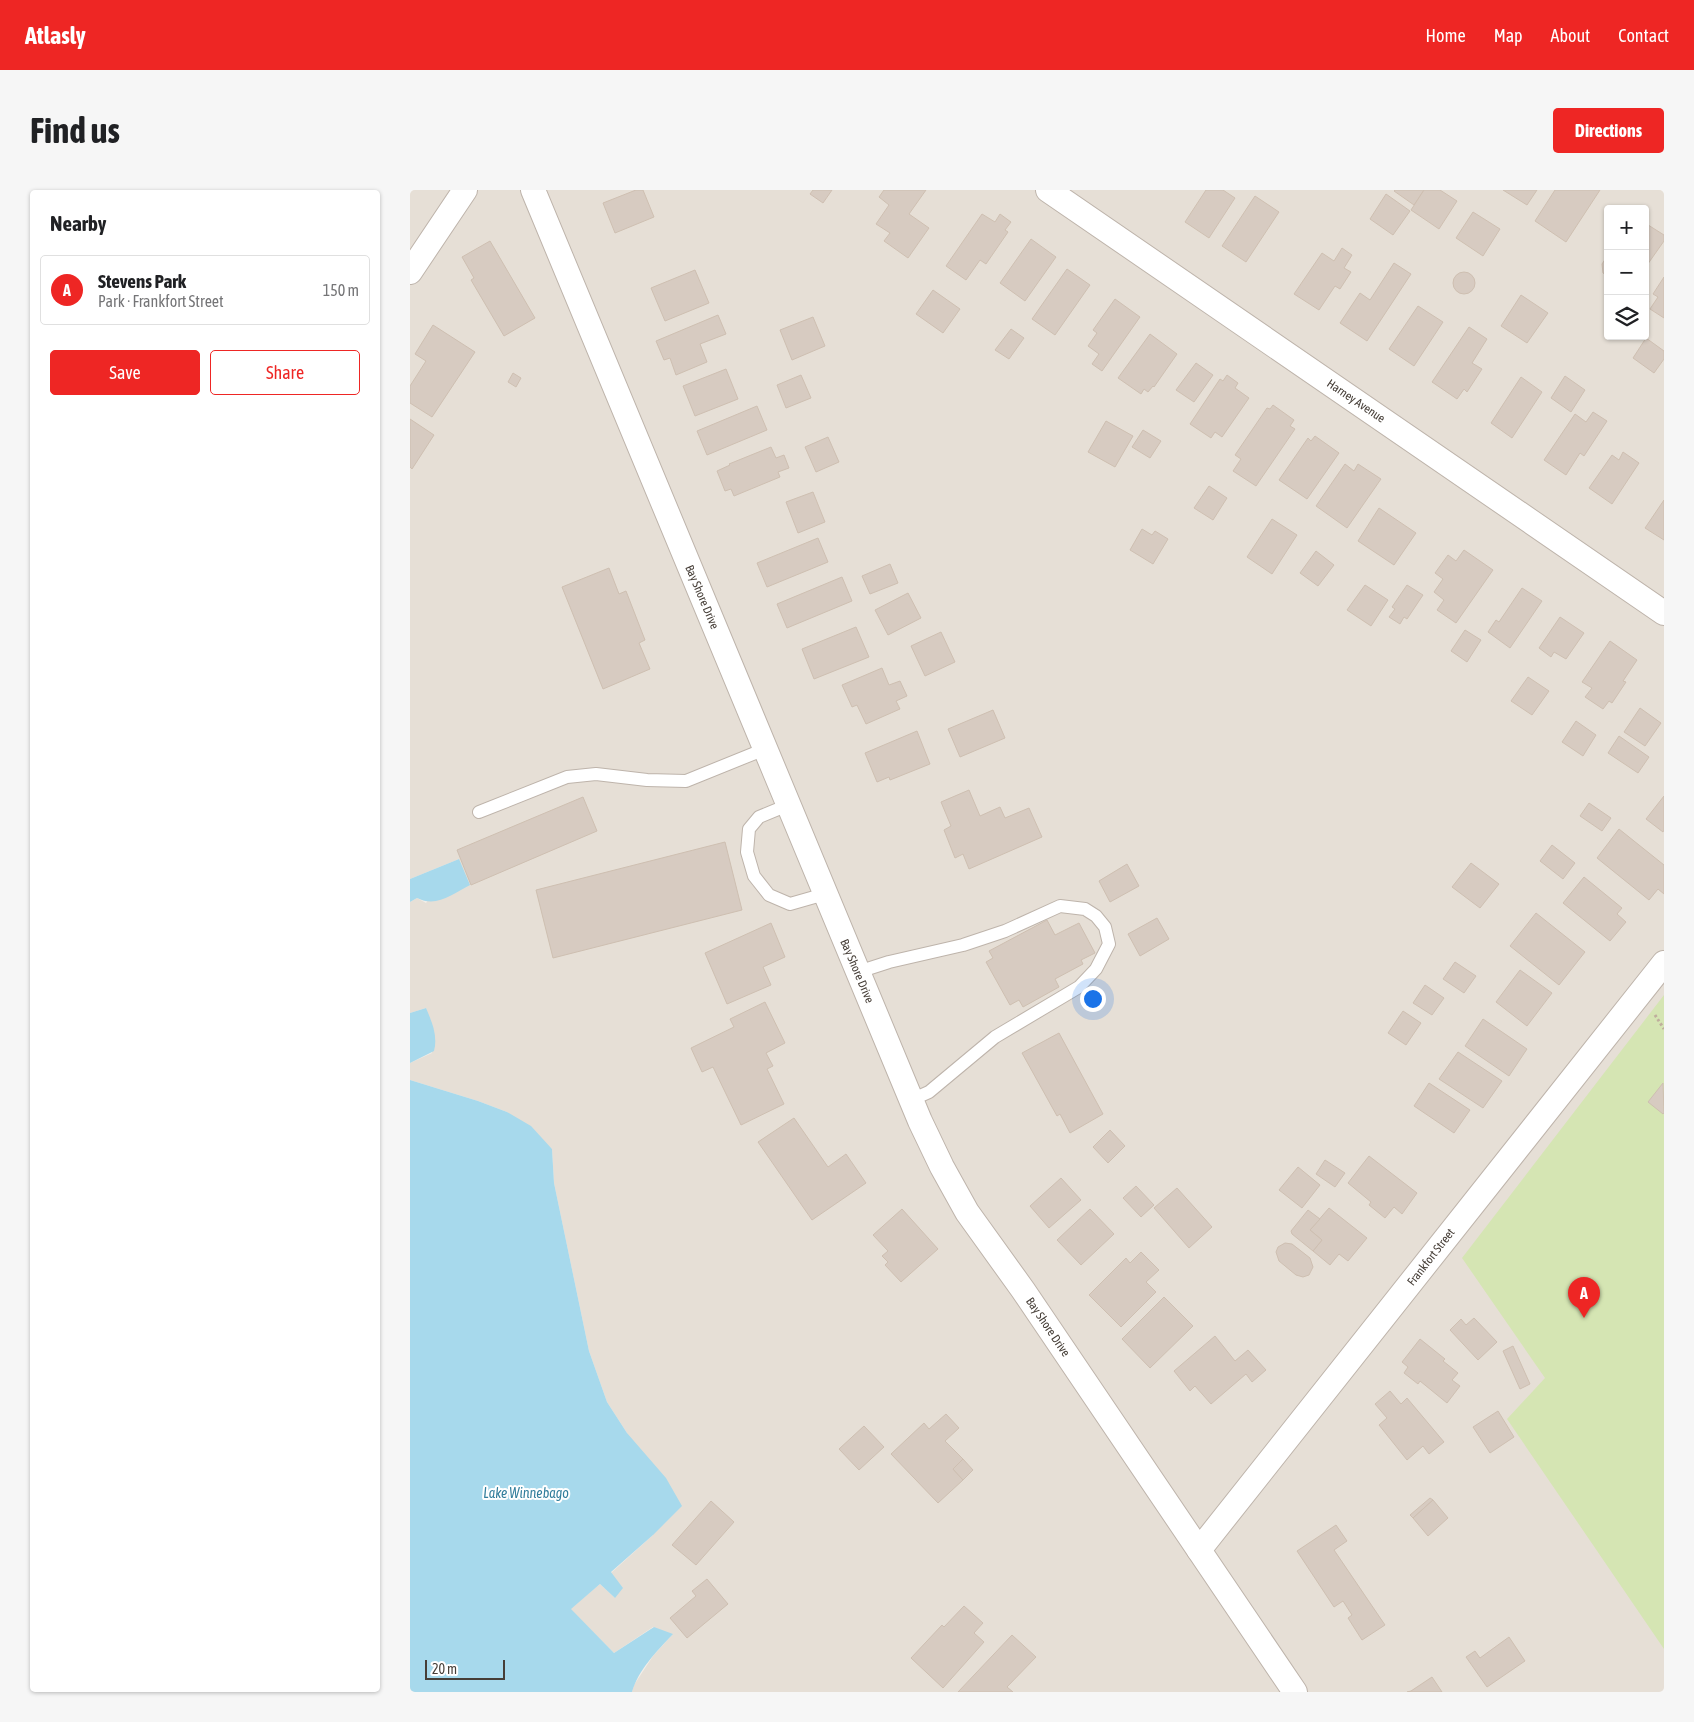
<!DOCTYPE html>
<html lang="en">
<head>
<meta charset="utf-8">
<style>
  :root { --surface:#fff; --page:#f6f6f6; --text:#202124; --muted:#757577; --line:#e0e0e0; --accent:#ee2624 }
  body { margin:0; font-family:"Asap Condensed",sans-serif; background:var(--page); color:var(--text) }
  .controls { position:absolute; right:15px; top:15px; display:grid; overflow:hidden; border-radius:5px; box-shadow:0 1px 4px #0004 }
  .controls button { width:45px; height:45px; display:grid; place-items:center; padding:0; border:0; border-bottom:1px solid var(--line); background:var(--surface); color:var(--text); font:25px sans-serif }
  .scale { position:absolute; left:15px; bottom:12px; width:80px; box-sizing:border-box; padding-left:5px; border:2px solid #463e37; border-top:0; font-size:14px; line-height:18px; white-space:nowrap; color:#463e37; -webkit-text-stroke:4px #fff; paint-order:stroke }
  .you { position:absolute; left:682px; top:808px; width:18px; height:18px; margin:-12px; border:4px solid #fff; border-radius:50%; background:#1a73e8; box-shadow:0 0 0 8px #1a73e833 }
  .badge { display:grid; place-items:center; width:32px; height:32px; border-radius:50%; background:var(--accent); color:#fff; font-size:16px; font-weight:700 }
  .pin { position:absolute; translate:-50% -41px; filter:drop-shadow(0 1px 2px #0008) }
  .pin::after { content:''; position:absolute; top:26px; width:18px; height:15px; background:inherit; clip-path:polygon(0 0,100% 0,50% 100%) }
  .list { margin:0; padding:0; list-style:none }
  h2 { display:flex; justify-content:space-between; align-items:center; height:65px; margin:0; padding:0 20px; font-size:21px }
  h2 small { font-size:16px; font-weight:400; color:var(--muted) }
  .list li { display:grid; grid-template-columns:32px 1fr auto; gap:15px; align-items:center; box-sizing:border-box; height:70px; margin:0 10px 10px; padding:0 10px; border:1px solid var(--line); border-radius:5px }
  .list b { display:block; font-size:19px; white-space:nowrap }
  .list p { margin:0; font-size:16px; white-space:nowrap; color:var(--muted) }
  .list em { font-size:16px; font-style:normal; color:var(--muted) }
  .actions { display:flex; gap:10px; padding:15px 20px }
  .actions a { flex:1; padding:11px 0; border:1px solid var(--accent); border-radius:5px; text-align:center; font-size:18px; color:var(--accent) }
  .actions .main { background:var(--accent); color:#fff }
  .icon { flex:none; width:28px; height:28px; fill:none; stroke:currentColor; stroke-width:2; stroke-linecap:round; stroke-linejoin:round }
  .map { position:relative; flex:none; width:1254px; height:1502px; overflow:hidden; border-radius:5px }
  header { display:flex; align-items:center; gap:30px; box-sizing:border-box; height:70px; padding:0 25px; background:var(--accent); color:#fff }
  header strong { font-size:24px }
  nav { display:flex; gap:28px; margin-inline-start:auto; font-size:18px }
  .intro { display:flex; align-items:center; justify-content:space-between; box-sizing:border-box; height:120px; padding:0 30px }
  h1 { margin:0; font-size:35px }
  .button { padding:12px 22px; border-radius:5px; background:var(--accent); color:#fff; font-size:18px; font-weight:700 }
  main { display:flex; gap:30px; padding:0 30px }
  aside { flex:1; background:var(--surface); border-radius:5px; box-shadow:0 1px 4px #0004 }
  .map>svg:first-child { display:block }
  .residential { fill:#e6dfd6; fill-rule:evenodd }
  .green { fill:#d5e5b3 }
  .water { fill:#a7d9ec }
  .building { fill:#d7cbc1; stroke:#cebfb1 }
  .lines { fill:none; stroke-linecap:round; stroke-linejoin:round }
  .lane-casing { stroke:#beb4ab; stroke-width:14 }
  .street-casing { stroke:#beb4ab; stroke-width:26 }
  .path { stroke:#bfae9d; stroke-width:3; stroke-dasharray:2.5 2.5; stroke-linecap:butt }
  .lane { stroke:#fff; stroke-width:12 }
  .street { stroke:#fff; stroke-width:24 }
  .labels { text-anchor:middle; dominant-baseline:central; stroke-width:4; stroke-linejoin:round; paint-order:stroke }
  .street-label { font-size:12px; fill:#463e37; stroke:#fff }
  .water-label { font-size:14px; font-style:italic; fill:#327e9c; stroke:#fff }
</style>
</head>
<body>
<header>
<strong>Atlasly</strong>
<nav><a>Home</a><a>Map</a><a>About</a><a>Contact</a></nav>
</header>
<div class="intro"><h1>Find us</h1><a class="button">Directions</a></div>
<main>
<aside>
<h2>Nearby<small></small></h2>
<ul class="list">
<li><span class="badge">A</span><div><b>Stevens Park</b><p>Park · Frankfort Street</p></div><em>150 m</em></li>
</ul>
<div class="actions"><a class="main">Save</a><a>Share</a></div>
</aside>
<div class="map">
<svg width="1254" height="1502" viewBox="0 0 1254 1502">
  <rect width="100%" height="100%" fill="#f3eee8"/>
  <path class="residential" d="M0 0H1254V1502H222L224 1495 243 1466 262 1445 243 1437 204 1463 160 1419 190 1394 205 1408 201 1383 243 1345 217 1243 197 1212 179 1161 144 993 142 959 97 922 68 911 0 890V873L22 863 16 818 0 823V712L7 708 16 713 49 669 0 689ZM1198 19H1235V146H1198Z"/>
  <path class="green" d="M1254 805V1459L1097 1229 1135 1188 1052 1068Z"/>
  <g class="water">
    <path d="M49 669 60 695C42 704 27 718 7 708L0 712V689Z"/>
    <path d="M16 818C22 832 28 846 24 861L0 873V823Z"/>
    <path d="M0 890 68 911 97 922 121 936 142 959 144 993 179 1161 197 1212 217 1243 256 1288 272 1316 243 1345 201 1382 213 1398 205 1408 190 1394 161 1419 204 1463 244 1437 263 1444C247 1461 228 1480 222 1502H0Z"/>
  </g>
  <g class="building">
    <path d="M226 0H233L244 27 205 43 193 13Z"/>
    <path d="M403 0H422L413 13 400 4Z"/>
    <path d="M474 0H516L499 24 519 38 498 68 474 51 480 43 466 34 479 15 469 7Z"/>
    <path d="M796 0H813L825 8 799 48 775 32Z"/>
    <path d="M985 0H1014L1004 15 984 1Z"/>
    <path d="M1014 0H1030L1047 11 1029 39 1001 20Z"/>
    <path d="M1093 0H1127L1117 15Z"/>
    <path d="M1145 0H1190L1156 52 1125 31Z"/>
    <path d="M976 4 1000 21 983 45 960 29Z"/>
    <path d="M845 6 869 22 836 72 812 56Z"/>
    <path d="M1063 22 1090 39 1073 66 1046 48Z"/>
    <path d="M572 24 585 32 590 24 601 32 595 40 598 42 576 74 570 70 556 90 536 76Z"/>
    <path d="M1235 33 1254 45V51L1235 78Z"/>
    <path d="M621 49 646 67 615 111 590 93Z"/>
    <path d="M80 51 125 128 94 146 61 90 64 88 52 67Z"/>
    <path d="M932 58 942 65 934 78 941 82 930 99 925 96 909 120 884 104 912 63 924 71Z"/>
    <path d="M1198 65V86L1193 83 1192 74Z"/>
    <path d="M984 73 1001 84 957 151 930 133 950 103 960 110Z"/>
    <path d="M657 79 680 95 645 145 622 129Z"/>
    <path d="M285 80 299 113 255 131 241 98Z"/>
    <circle cx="1054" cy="93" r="11"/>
    <path d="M1254 87V128L1240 119 1248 107 1243 104Z"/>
    <path d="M523 100 550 119 533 143 506 124Z"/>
    <path d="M1111 105 1138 123 1117 153 1091 136Z"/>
    <path d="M705 109 730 127 692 181 682 174 689 164 678 156 687 143 683 140Z"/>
    <path d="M1008 116 1033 132 1004 176 979 159Z"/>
    <path d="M308 125 316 144 290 154 297 172 266 185 260 168 254 170 246 151Z"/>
    <path d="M403 127 415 156 382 170 370 140Z"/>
    <path d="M23 135 65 162 22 227 0 213V196L16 171 5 164Z"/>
    <path d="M1059 137 1077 149 1062 173 1072 179 1057 202 1054 199 1047 209 1022 192Z"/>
    <path d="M601 139 614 148 599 169 585 160Z"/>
    <path d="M740 144 767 164 744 197 743 196 738 202 734 199 731 204 708 188Z"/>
    <path d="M1236 148 1254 161V169L1244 183 1223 168Z"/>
    <path d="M786 173 803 185 784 212 766 200Z"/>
    <path d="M316 179 328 209 285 226 273 196Z"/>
    <path d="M103 183 111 188 106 197 98 192Z"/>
    <path d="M391 185 401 208 376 218 367 195Z"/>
    <path d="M817 185 828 193 825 198 839 208 812 247 805 242 801 248 780 234 810 189 813 191Z"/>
    <path d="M1155 186 1175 200 1161 222 1141 208Z"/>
    <path d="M1111 187 1132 202 1102 248 1081 233Z"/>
    <path d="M863 215 884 230 880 236 885 239 846 296 823 281 831 269 825 265 857 218 860 219Z"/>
    <path d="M347 216 357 240 297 265 287 241Z"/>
    <path d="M1183 222 1197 231 1174 266 1170 263 1156 285 1134 270 1165 224 1176 232Z"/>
    <path d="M0 229 24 245 2 279 0 277Z"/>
    <path d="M696 231 723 246 705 277 678 262Z"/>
    <path d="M733 240 751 251 740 268 722 257Z"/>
    <path d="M905 246 929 263 897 309 869 290 898 248 901 251Z"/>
    <path d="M418 247 429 272 406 282 395 257Z"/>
    <path d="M361 257 366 268 374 265 379 278 368 282 370 287 324 306 321 299 315 301 307 281 320 275 319 274Z"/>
    <path d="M1213 262 1229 273 1202 314 1179 298 1202 265 1209 270Z"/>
    <path d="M935 274 944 281 948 274 971 289 937 338 906 316Z"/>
    <path d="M799 296 817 308 803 330 784 318Z"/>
    <path d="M403 302 415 332 388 343 376 312Z"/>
    <path d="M1254 310V350L1235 338Z"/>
    <path d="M969 318 1006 343 984 375 948 351Z"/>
    <path d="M862 329 887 345 862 384 837 367Z"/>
    <path d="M732 339 742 345 745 341 758 349 743 374 720 360Z"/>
    <path d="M408 348 418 372 357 397 347 373Z"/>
    <path d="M1054 360 1083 380 1046 433 1027 420 1034 410 1024 402 1033 389 1025 383 1038 365 1046 371Z"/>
    <path d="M906 361 924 375 908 396 890 383Z"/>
    <path d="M480 374 488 393 460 404 452 386Z"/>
    <path d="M199 378 209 404 216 401 235 450 229 453 240 479 193 499 152 397Z"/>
    <path d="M432 387 442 411 377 438 367 414Z"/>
    <path d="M955 395 978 410 961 436 937 420Z"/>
    <path d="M997 395 1013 405 997 429 994 427 990 434 979 427 985 419 982 417Z"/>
    <path d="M1112 398 1132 411 1100 458 1078 442 1086 430 1089 432Z"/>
    <path d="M498 403 511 428 478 445 465 420Z"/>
    <path d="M1150 427 1174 443 1156 469 1144 462 1141 467 1129 458Z"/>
    <path d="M446 437 459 467 404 489 392 459Z"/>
    <path d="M1055 440 1071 450 1057 472 1041 461Z"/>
    <path d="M531 442 545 472 515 486 501 456Z"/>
    <path d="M1200 451 1227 470 1213 491 1216 492 1202 513 1199 511 1193 519 1175 507 1182 498 1172 492Z"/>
    <path d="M472 478 479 495 490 491 497 506 486 511 490 519 456 534 447 515 442 517 432 495Z"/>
    <path d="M1118 487 1139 501 1122 525 1101 511Z"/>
    <path d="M1230 518 1251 533 1235 556 1214 542Z"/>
    <path d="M583 520 595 548 550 567 538 539Z"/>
    <path d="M1166 531 1186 545 1173 566 1152 552Z"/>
    <path d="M507 541 520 574 480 590 479 587 467 592 455 563Z"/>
    <path d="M1209 546 1239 567 1228 583 1198 563Z"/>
    <path d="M559 600 570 626 590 617 595 628 619 618 632 647 559 679 553 664 545 668 534 640 541 636 531 612Z"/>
    <path d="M1254 606V640L1253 642 1236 629Z"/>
    <path d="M173 607 187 641 61 695 47 660Z"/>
    <path d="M1179 613 1201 628 1192 641 1170 626Z"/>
    <path d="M1209 639 1254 675V704L1248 699 1239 710 1187 668Z"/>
    <path d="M315 652 332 720 143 768 126 700Z"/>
    <path d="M1142 655 1165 673 1153 689 1130 671Z"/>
    <path d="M1061 673 1089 694 1070 718 1042 697Z"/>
    <path d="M717 674 729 696 700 712 689 691Z"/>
    <path d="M1174 687 1212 718 1207 724 1216 732 1200 751 1153 713Z"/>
    <path d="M1126 723 1175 762 1149 795 1100 756Z"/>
    <path d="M747 728 759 749 730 766 718 744Z"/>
    <path d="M637 730 645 745 669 733 685 763 671 770 673 774 645 789 649 797 613 817 609 810 600 815 576 772 583 768 579 761Z"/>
    <path d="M361 733 375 767 353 777 361 795 317 814 295 763Z"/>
    <path d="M1045 772 1066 786 1054 803 1033 789Z"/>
    <path d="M1110 780 1142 803 1117 836 1086 812Z"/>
    <path d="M1015 795 1034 808 1022 825 1003 813Z"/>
    <path d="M355 812 375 853 356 863 363 876 357 879 374 914 331 935 303 877 292 882 281 858 324 837 320 829Z"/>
    <path d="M993 821 1011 833 996 855 978 843Z"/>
    <path d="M1073 829 1117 859 1099 886 1055 856Z"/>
    <path d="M649 843 693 924 660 943 650 924 647 926 612 863Z"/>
    <path d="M1048 862 1092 891 1073 918 1029 889Z"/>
    <path d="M1019 893 1060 920 1044 943 1004 916Z"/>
    <path d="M1253 893 1254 923 1253 924 1238 912Z"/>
    <path d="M384 928 418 977 436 964 456 993 402 1030 348 952Z"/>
    <path d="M700 940 715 956 698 973 683 957Z"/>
    <path d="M959 966 1007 1003 992 1024 984 1017 975 1028 959 1015 961 1012 938 993Z"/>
    <path d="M915 970 935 983 925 997 906 984Z"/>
    <path d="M888 977 910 995 892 1018 869 1000Z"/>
    <path d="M651 988 671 1010 639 1038 620 1016Z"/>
    <path d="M726 996 744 1015 731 1027 713 1008Z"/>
    <path d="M767 998 802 1037 779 1058 744 1018Z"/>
    <path d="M919 1018 957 1048 938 1071 929 1064 920 1075 903 1061 912 1050 900 1040Z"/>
    <path d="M492 1019 528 1059 491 1092 475 1075 478 1072 472 1066 478 1061 463 1045Z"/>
    <path d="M680 1019 704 1044 671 1075 647 1050Z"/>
    <path d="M898 1020 910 1029 900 1040 912 1050 903 1061 882 1044 881 1041Z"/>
    <path d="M875 1053 882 1054 900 1068 903 1077 899 1085 893 1087 886 1085 869 1071 866 1062 868 1057Z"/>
    <path d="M731 1062 749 1080 736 1092 746 1102 711 1137 679 1105 716 1068 720 1073Z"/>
    <path d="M754 1107 783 1136 740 1178 712 1149Z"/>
    <path d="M1064 1128 1087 1152 1068 1170 1040 1140 1051 1129 1056 1135Z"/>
    <path d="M805 1146 825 1171 838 1160 856 1180 842 1192 836 1184 801 1214 785 1196 780 1201 764 1181Z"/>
    <path d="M1010 1149 1035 1169 1033 1171 1048 1183 1042 1190 1050 1196 1037 1213 1010 1191 1008 1194 994 1183 998 1177 992 1172Z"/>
    <path d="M1103 1156 1120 1194 1110 1199 1093 1161Z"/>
    <path d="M980 1201 991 1214 997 1208 1034 1252 1019 1264 1013 1256 997 1270 969 1235 977 1228 965 1214Z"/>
    <path d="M1088 1221 1104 1247 1080 1263 1063 1237Z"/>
    <path d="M536 1224 549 1238 535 1251 553 1269 543 1279 553 1290 528 1313 481 1264 514 1233 519 1239Z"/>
    <path d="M454 1236 474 1257 449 1280 429 1259Z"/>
    <path d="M553 1269 563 1280 553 1290 543 1279Z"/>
    <path d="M1020 1308 1023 1310 1003 1328 1000 1325Z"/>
    <path d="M1023 1310 1038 1328 1018 1346 1003 1328Z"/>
    <path d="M301 1311 324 1332 286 1375 262 1355Z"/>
    <path d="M926 1335 937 1351 924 1360 975 1435 952 1450 938 1428 942 1425 933 1411 924 1417 887 1361Z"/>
    <path d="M297 1389 318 1414 277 1448 260 1428 286 1406 282 1401Z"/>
    <path d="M554 1416 573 1433 564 1443 574 1452 533 1498 501 1468 532 1435 534 1437Z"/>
    <path d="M602 1445 626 1467 597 1497 603 1502H548Z"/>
    <path d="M1099 1447 1115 1471 1077 1497 1056 1467 1065 1461 1070 1468Z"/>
    <path d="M1022 1487 1032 1502H997L1001 1501Z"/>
  </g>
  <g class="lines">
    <defs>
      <g id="lane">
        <path d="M378 615 349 627 339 639 337 662 344 686 359 705 380 714 415 704"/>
        <path d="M69 622 157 587 186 584 237 590 276 591 355 559"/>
        <path d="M448 782 479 772 553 755 595 741 650 716 675 719 686 726 695 737 699 754 686 779 669 797 585 847 519 902 501 910"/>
      </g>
      <g id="street">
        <path d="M123 0 510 931 532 977 557 1022 613 1100 885 1502"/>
        <path d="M638 0 1254 423"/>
        <path d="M0 82 55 0"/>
        <path d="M789 1360 1254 773"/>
      </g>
    </defs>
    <use href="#lane" class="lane-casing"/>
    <use href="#street" class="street-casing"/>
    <path class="path" d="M1245 825 1254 839"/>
    <use href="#lane" class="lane"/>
    <use href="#street" class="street"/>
  </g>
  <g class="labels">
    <g class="street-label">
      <text transform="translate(946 211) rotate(34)">Harney Avenue</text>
      <text transform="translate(292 407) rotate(67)">Bay Shore Drive</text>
      <text transform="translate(447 781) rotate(67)">Bay Shore Drive</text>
      <text transform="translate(1021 1067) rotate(-52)">Frankfort Street</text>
      <text transform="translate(638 1137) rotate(56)">Bay Shore Drive</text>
    </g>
    <g class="water-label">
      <text x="116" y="1303">Lake Winnebago</text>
    </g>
  </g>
</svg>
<div class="controls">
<button>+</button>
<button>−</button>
<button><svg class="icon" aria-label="layers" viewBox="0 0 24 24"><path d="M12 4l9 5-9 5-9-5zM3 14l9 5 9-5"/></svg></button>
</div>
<div class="scale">20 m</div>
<div class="you"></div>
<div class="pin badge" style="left:1174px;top:1128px">A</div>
</div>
</main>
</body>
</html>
